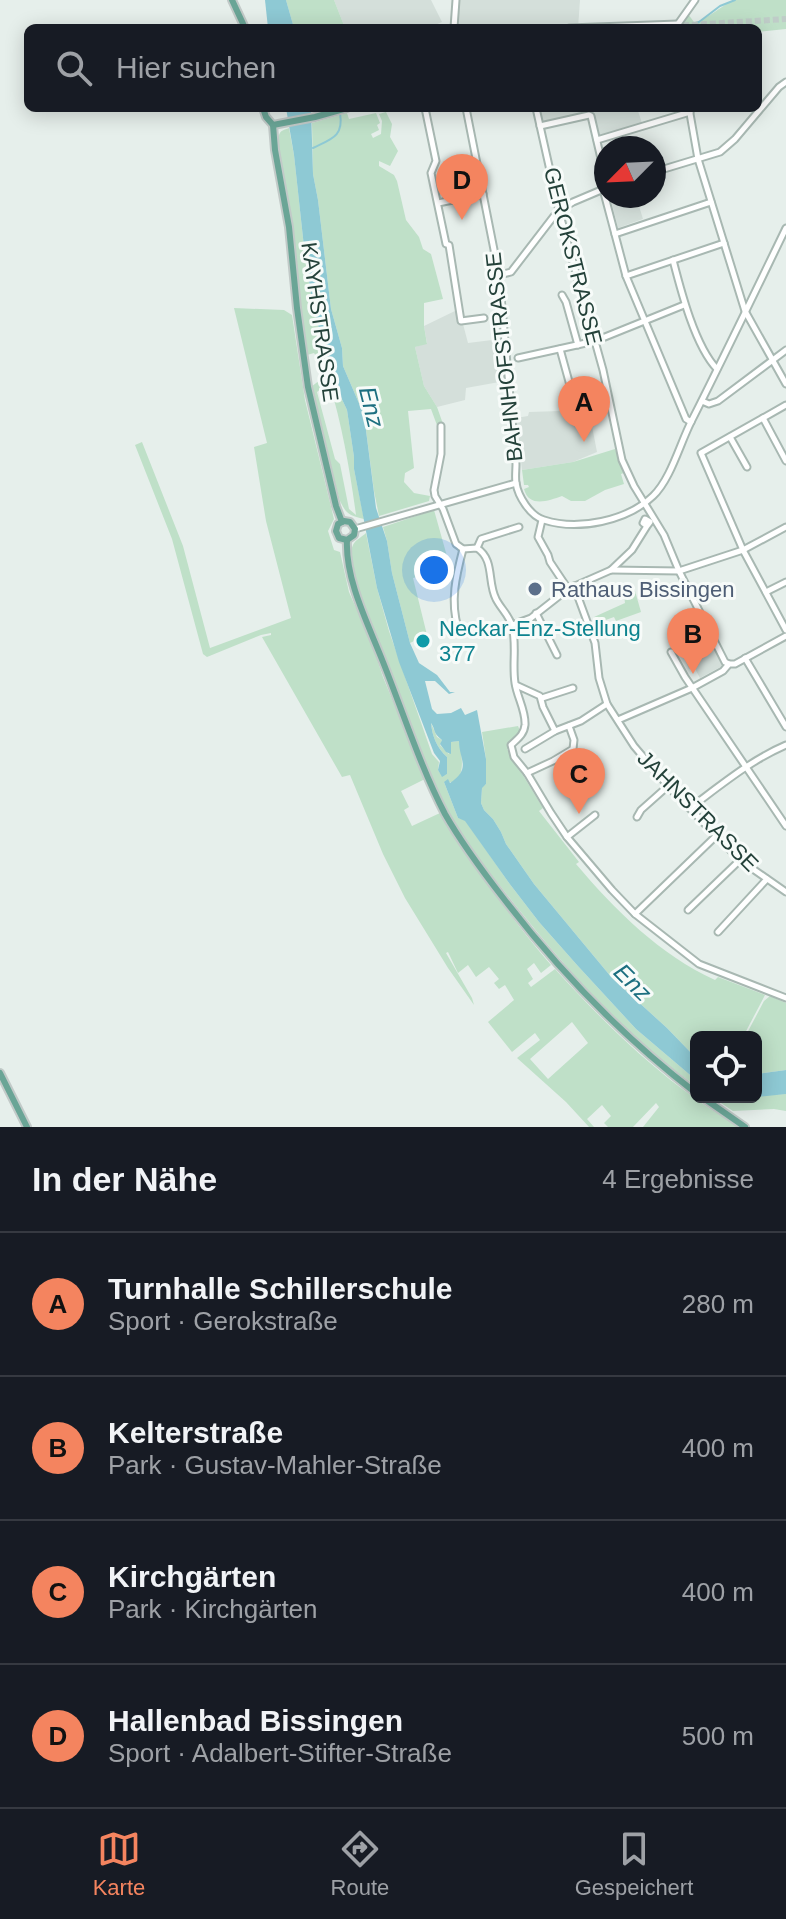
<!DOCTYPE html>
<html lang="de">
<head>
<meta charset="utf-8">
<style>
  :root { --surface:#171b24; --page:#20242c; --text:#f1f3f6; --muted:#9ea1a6; --line:#363941; --accent:#f4845f }
  body { margin:0; font-family:Arial,sans-serif; background:var(--page); color:var(--text) }
  .controls { position:absolute; right:24px; bottom:24px; display:grid; overflow:hidden; border-radius:12px; box-shadow:0 4px 20px #0003 }
  .controls button { width:72px; height:72px; display:grid; place-items:center; padding:0; border:0; border-bottom:2px solid var(--line); background:var(--surface); color:var(--text); font:40px sans-serif }
  .compass { position:absolute; left:594px; top:136px; width:72px; height:72px; border-radius:50%; background:var(--surface); box-shadow:0 4px 20px #0003; rotate:246deg }
  .you { position:absolute; left:434px; top:570px; width:28px; height:28px; margin:-20px; border:6px solid #fff; border-radius:50%; background:#1a73e8; box-shadow:0 0 0 12px #1a73e833 }
  .badge { display:grid; place-items:center; width:52px; height:52px; border-radius:50%; background:var(--accent); color:#111; font-size:26px; font-weight:700 }
  .pin { position:absolute; translate:-50% -66px; filter:drop-shadow(0 2px 4px #0008) }
  .pin::after { content:''; position:absolute; top:42px; width:28px; height:24px; background:inherit; clip-path:polygon(0 0,100% 0,50% 100%) }
  .list { margin:0; padding:0; list-style:none }
  h2 { display:flex; justify-content:space-between; align-items:center; height:104px; margin:0; padding:0 32px; font-size:34px }
  h2 small { font-size:26px; font-weight:400; color:var(--muted) }
  .list li { display:grid; grid-template-columns:52px 1fr auto; gap:24px; align-items:center; box-sizing:border-box; height:144px; padding:0 32px; border-top:2px solid var(--line) }
  .list b { display:block; font-size:30px; white-space:nowrap }
  .list p { margin:0; font-size:26px; white-space:nowrap; color:var(--muted) }
  .list em { font-size:26px; font-style:normal; color:var(--muted) }
  .icon { flex:none; width:44px; height:44px; fill:none; stroke:currentColor; stroke-width:2; stroke-linecap:round; stroke-linejoin:round }
  .map { position:relative; flex:none; width:786px; height:1127px; overflow:hidden }
  .search { position:absolute; background:var(--surface); box-shadow:0 4px 20px #0003; left:24px; right:24px; top:24px; height:88px; display:flex; align-items:center; gap:20px; box-sizing:border-box; padding:0 28px; border-radius:12px; color:var(--muted); font-size:30px }
  .sheet { height:680px; background:var(--surface) }
  nav { display:flex; justify-content:space-around; align-items:center; box-sizing:border-box; height:112px; border-top:2px solid var(--line); background:var(--surface); font-size:22px; color:var(--muted) }
  nav a { display:grid; justify-items:center; gap:4px }
  nav .on { color:var(--accent) }
  .map>svg:first-child { display:block }
  .built { fill:#d4dfda }
  .green { fill:#bfe0c8; fill-rule:evenodd }
  .water { fill:#8ec9d4 }
  .lines { fill:none; stroke-linecap:round; stroke-linejoin:round }
  .stream { stroke:#8ec9d4; stroke-width:2 }
  .major-tunnel { stroke:#bfccc8; stroke-width:6; stroke-dasharray:6 3; stroke-linecap:butt }
  .minor-casing { stroke:#a8b8b2; stroke-width:9 }
  .major-casing { stroke:#c2cac8; stroke-width:10 }
  .minor { stroke:#fff; stroke-width:5 }
  .major { stroke:#6aa596; stroke-width:6 }
  .service-dot { fill:#5c6f8a; stroke:#f7fbf9; stroke-width:3 }
  .culture-dot { fill:#0f9aa8; stroke:#f7fbf9; stroke-width:3 }
  .labels { text-anchor:middle; dominant-baseline:central; stroke-width:6; stroke-linejoin:round; paint-order:stroke }
  .street-label { font-size:22px; fill:#24423a; stroke:#f7fbf9 }
  .service-label { font-size:22px; fill:#4e5e75; stroke:#f7fbf9; text-anchor:start }
  .culture-label { font-size:22px; fill:#0d838f; stroke:#f7fbf9; text-anchor:start }
  .water-label { font-size:24px; font-style:italic; fill:#1c6f80; stroke:#f7fbf9 }
</style>
</head>
<body>
<div class="map">
<svg width="786" height="1127" viewBox="0 0 786 1127">
  <rect width="100%" height="100%" fill="#e6efeb"/>
  <g class="built">
    <path d="M334 0H431L442 22 428 28H345Z"/>
    <path d="M458 0H580L578 28H459Z"/>
    <path d="M538 108H637L642 123 599 137 593 111 543 122 541 120Z"/>
    <path d="M610 196H647L649 202 639 206 643 219 618 228Z"/>
    <path d="M459 309 468 343 500 339 505 381 466 388 465 400 437 407 424 386 415 347 427 343 424 326Z"/>
    <path d="M578 406 583 422 591 421 597 452 573 462 522 470 516 418 528 416 529 412 560 411Z"/>
    <path d="M713 646 724 665 700 678 694 667 689 669 685 660Z"/>
  </g>
  <g class="green">
    <path d="M286 0H334L345 28H294Z"/>
    <path d="M733 0H786V29L758 32V28H684L681 24 688 14 694 22C703 22 722 6 733 0Z"/>
    <path d="M386 112 392 124 390 137 398 151 390 166 379 161V166L394 175 397 181 406 220 419 237 423 249 431 254 443 299 424 303V326L427 344 415 347 424 386 437 407 443 424 445 448 442 458H439L438 428 431 409 408 411 414 468 405 473 404 482 414 493 430 496 429 501 379 516 374 491 364 415 343 366 342 348 331 309 318 200 313 174 312 123 347 113 349 119 376 113 380 123 377 125 379 130 371 134 373 138 381 134 382 121 379 114Z"/>
    <path d="M289 128 294 155 304 247 312 301 326 356 339 393 347 410 354 457V469L364 519C349 515 347 515 340 501L315 409 311 387 320 380 319 374 322 371 321 363 314 353 307 355C295 296 294 236 284 177 282 167 275 144 279 135 281 130 284 130 289 128ZM329 382C342 425 350 470 356 515L349 509 340 464 335 459 317 392Z"/>
    <path d="M234 308 284 310 292 315 305 400 334 519 328 531 334 550 340 552 349 592 372 644 383 677 425 779 401 791 409 807 404 810 412 826 440 813C473 866 510 917 551 965L541 973 534 963 527 969 533 979 528 983 531 987 555 969C594 1012 635 1053 681 1088 699 1102 719 1114 738 1127H643L659 1107 656 1103 633 1127H608L604 1123 611 1116 602 1105 587 1119 594 1127H589L566 1102 517 1058 540 1040 535 1033 512 1052 488 1022 514 1000 505 985 499 989 494 983 499 979 489 967 476 977 468 965 458 973 448 952 446 953 472 998 474 1005 448 968 405 898 383 854 350 775 342 777 262 637 271 635V633L261 635 207 657 203 654 172 539 135 445 142 442 183 546 210 648 291 618 266 521 254 447 267 443ZM572 1022 588 1043 548 1079 530 1059Z"/>
    <path d="M615 449 624 473 621 474 624 484 605 490 585 501H571L562 496C548 501 529 508 524 489L529 487 528 485H524L522 470 573 462Z"/>
    <path d="M434 510 450 567 446 571 413 578 427 635 410 643 392 573 387 541 383 527Z"/>
    <path d="M366 533 377 588 389 631 432 754 439 762 438 770 442 776 447 774V757C437 748 432 736 431 723L437 737 442 740 440 745 449 754 450 742 459 741C462 755 468 786 444 782L458 818 465 820 509 883 539 922 577 965 636 1029 696 1080V1086C624 1035 567 970 512 901 488 870 463 842 445 807 430 778 419 747 408 717 397 689 384 661 374 632 367 613 344 563 353 545 355 540 362 537 366 533Z"/>
    <path d="M635 591 641 612 616 621 614 617 603 621 605 626 599 629 594 617 625 603 624 595Z"/>
    <path d="M518 726 521 733 511 747 507 749 543 808 539 811 579 862 576 864C615 910 660 955 715 980L718 977 765 995 743 1037H696V1058L667 1028 612 978 534 884 506 844 501 832 493 819 484 810 481 803 482 787 486 784V759L482 732Z"/>
    <path d="M770 996 786 1003V1070L756 1074V1037H745L764 1001Z"/>
    <path d="M786 1094V1111L774 1109 733 1111 712 1097 740 1101 763 1095Z"/>
  </g>
  <g class="water">
    <path d="M265 0H286L294 28H268Z"/>
    <path d="M286 108H311L313 174 318 200 331 309 342 348 343 366 364 415 376 508 387 541 392 573 410 643 419 663 437 675 450 692H455L449 694 435 681H425L432 709 437 714 451 713 461 708 465 715 477 710 486 759V784L482 788 481 803 484 810 493 819 501 832 506 844 534 884 612 978 667 1028 696 1058V1080L636 1029 577 965 539 922 509 883 465 821 458 818 444 782 448 779 450 783C472 768 459 760 459 741L451 742V754L446 752 440 744 442 740C432 732 436 730 431 723 432 736 437 748 447 757V774L442 777 438 770 440 761 434 753 399 662 377 588 354 469V457L347 410 339 393 326 356 312 301 304 247 294 155Z"/>
    <path d="M786 1070V1094L756 1097V1074Z"/>
  </g>
  <g class="lines">
    <g class="stream">
      <path d="M693 24 699 22 720 6 735 0"/>
      <path d="M313 148C331 139 344 137 340 113"/>
    </g>
    <path class="major-tunnel" d="M674 26 786 19"/>
    <defs>
      <g id="minor">
        <path d="M678 24 695 0"/>
        <path d="M454 28 456 0"/>
        <path d="M569 28 678 24"/>
        <path d="M425 108 436 161 431 173 446 244 449 245 461 321 484 318"/>
        <path d="M466 108 499 275 516 464C516 470 515 477 516 483 518 496 530 516 544 520 578 531 627 521 653 496 671 479 680 443 692 420 724 357 755 292 786 228"/>
        <path d="M536 108 560 215 603 370 622 460 634 486 664 535 679 571 725 662 729 664"/>
        <path d="M689 108 698 159 745 311 786 384"/>
        <path d="M540 126 589 115 591 116 606 180"/>
        <path d="M597 140 690 112"/>
        <path d="M654 172 720 152 735 139 779 87 786 82"/>
        <path d="M603 189 626 276 686 419 691 422"/>
        <path d="M438 203 483 194"/>
        <path d="M560 210 573 202 606 188"/>
        <path d="M615 234 711 202"/>
        <path d="M673 260C681 291 695 346 717 369"/>
        <path d="M499 275 511 272 554 216 560 215"/>
        <path d="M626 276 724 243"/>
        <path d="M562 295 566 302 578 345"/>
        <path d="M560 349 571 389"/>
        <path d="M518 358 595 341 684 305"/>
        <path d="M702 401 709 404 718 401 786 350"/>
        <path d="M786 405 701 453 743 550 786 630"/>
        <path d="M763 418 786 461"/>
        <path d="M441 426V454L434 490 435 496 443 509 456 544 463 549 477 548C495 560 487 582 496 599 501 609 509 615 512 626 517 644 512 664 515 683 517 697 526 711 525 725 524 735 517 739 511 745L514 757 527 773 551 813 567 837 612 890 635 914 699 964 786 998"/>
        <path d="M730 437 747 467"/>
        <path d="M542 520 538 537 548 555 550 562 568 589"/>
        <path d="M355 529 516 483"/>
        <path d="M477 548 481 539 519 527"/>
        <path d="M611 570 679 571 743 550 786 527"/>
        <path d="M574 586 595 643 599 678 607 704 634 746 668 786 740 860 786 892"/>
        <path d="M766 592 786 582"/>
        <path d="M536 613 557 655"/>
        <path d="M512 625 531 618 568 589 611 570 632 550 647 526 643 523 645 519 650 522 647 526"/>
        <path d="M458 628C450 601 456 576 463 549"/>
        <path d="M671 652 685 677 786 826"/>
        <path d="M745 658 786 727"/>
        <path d="M516 685 540 696 543 707 555 731"/>
        <path d="M542 698 573 688"/>
        <path d="M618 720 692 688 723 671 729 664H735L786 636"/>
        <path d="M525 749 555 731 581 721 607 704"/>
        <path d="M527 773 553 761 573 749 574 740 569 726"/>
        <path d="M690 808C721 785 751 760 786 745"/>
        <path d="M637 817 641 810 668 786"/>
        <path d="M567 837 595 815"/>
        <path d="M688 910 740 860"/>
        <path d="M635 914 716 836"/>
        <path d="M718 932 767 879"/>
      </g>
      <g id="major">
        <path d="M232 0 245 28"/>
        <path d="M263 108 266 117 273 125 315 117 347 108"/>
        <path d="M273 125 275 150 289 227 297 308 308 387 336 506 342 522"/>
        <path d="M347 540 339 538 336 531 338 524 344 521 350 522 355 529 354 535 347 540C345 580 369 626 383 662 403 712 420 766 445 814 462 844 483 872 504 899 560 972 623 1037 696 1093"/>
        <path d="M0 1073 27 1127"/>
        <path d="M702 1097 745 1127"/>
      </g>
    </defs>
    <use href="#minor" class="minor-casing"/>
    <use href="#major" class="major-casing"/>
    <use href="#minor" class="minor"/>
    <use href="#major" class="major"/>
  </g>
  <circle class="service-dot" cx="535" cy="589" r="8"/>
  <circle class="culture-dot" cx="423" cy="641" r="8"/>
  <g class="labels">
    <g class="street-label">
      <text transform="translate(573 256) rotate(76)">GEROKSTRASSE</text>
      <text transform="translate(320 322) rotate(82)">KAYHSTRASSE</text>
      <text transform="translate(504 357) rotate(-96)">BAHNHOFSTRASSE</text>
      <text transform="translate(698 811) rotate(45)">JAHNSTRASSE</text>
    </g>
    <g class="service-label">
      <text x="551" y="589">Rathaus Bissingen</text>
    </g>
    <g class="culture-label">
      <text x="439" y="628">Neckar-Enz-Stellung<tspan x="439" dy="25">377</tspan></text>
    </g>
    <g class="water-label">
      <text transform="translate(372 407) rotate(76)">Enz</text>
      <text transform="translate(633 982) rotate(45)">Enz</text>
    </g>
  </g>
</svg>
<div class="controls">
<button><svg class="icon" aria-label="locate" viewBox="0 0 24 24"><circle cx="12" cy="12" r="6"/><path d="M12 2v4M12 18v4M2 12h4M18 12h4"/></svg></button>
</div>
<svg class="compass" viewBox="-18 -18 36 36"><path d="M0-13l5 13h-10z" fill="#e53935"/><path d="M0 13l5-13h-10z" fill="#9ea1a6"/></svg>
<div class="you"></div>
<div class="pin badge" style="left:584px;top:442px">A</div>
<div class="pin badge" style="left:693px;top:674px">B</div>
<div class="pin badge" style="left:579px;top:814px">C</div>
<div class="pin badge" style="left:462px;top:220px">D</div>
<div class="search"><svg class="icon" aria-label="search" viewBox="0 0 24 24"><circle cx="10" cy="10" r="6"/><path d="M15 15l6 6"/></svg>Hier suchen</div>
</div>
<section class="sheet">
<h2>In der Nähe<small>4 Ergebnisse</small></h2>
<ul class="list">
<li><span class="badge">A</span><div><b>Turnhalle Schillerschule</b><p>Sport · Gerokstraße</p></div><em>280 m</em></li>
<li><span class="badge">B</span><div><b>Kelterstraße</b><p>Park · Gustav-Mahler-Straße</p></div><em>400 m</em></li>
<li><span class="badge">C</span><div><b>Kirchgärten</b><p>Park · Kirchgärten</p></div><em>400 m</em></li>
<li><span class="badge">D</span><div><b>Hallenbad Bissingen</b><p>Sport · Adalbert-Stifter-Straße</p></div><em>500 m</em></li>
</ul>
</section>
<nav>
<a class="on"><svg class="icon" aria-label="map" viewBox="0 0 24 24"><path d="M3 6l6-2 6 2 6-2v14l-6 2-6-2-6 2zM9 4v14M15 6v14"/></svg>Karte</a>
<a><svg class="icon" aria-label="directions" viewBox="0 0 24 24"><path d="M12 3l9 9-9 9-9-9zM9 14v-3h6M13 9l2 2-2 2"/></svg>Route</a>
<a><svg class="icon" aria-label="saved" viewBox="0 0 24 24"><path d="M7 4h10v16l-5-4-5 4z"/></svg>Gespeichert</a>
</nav>
</body>
</html>
